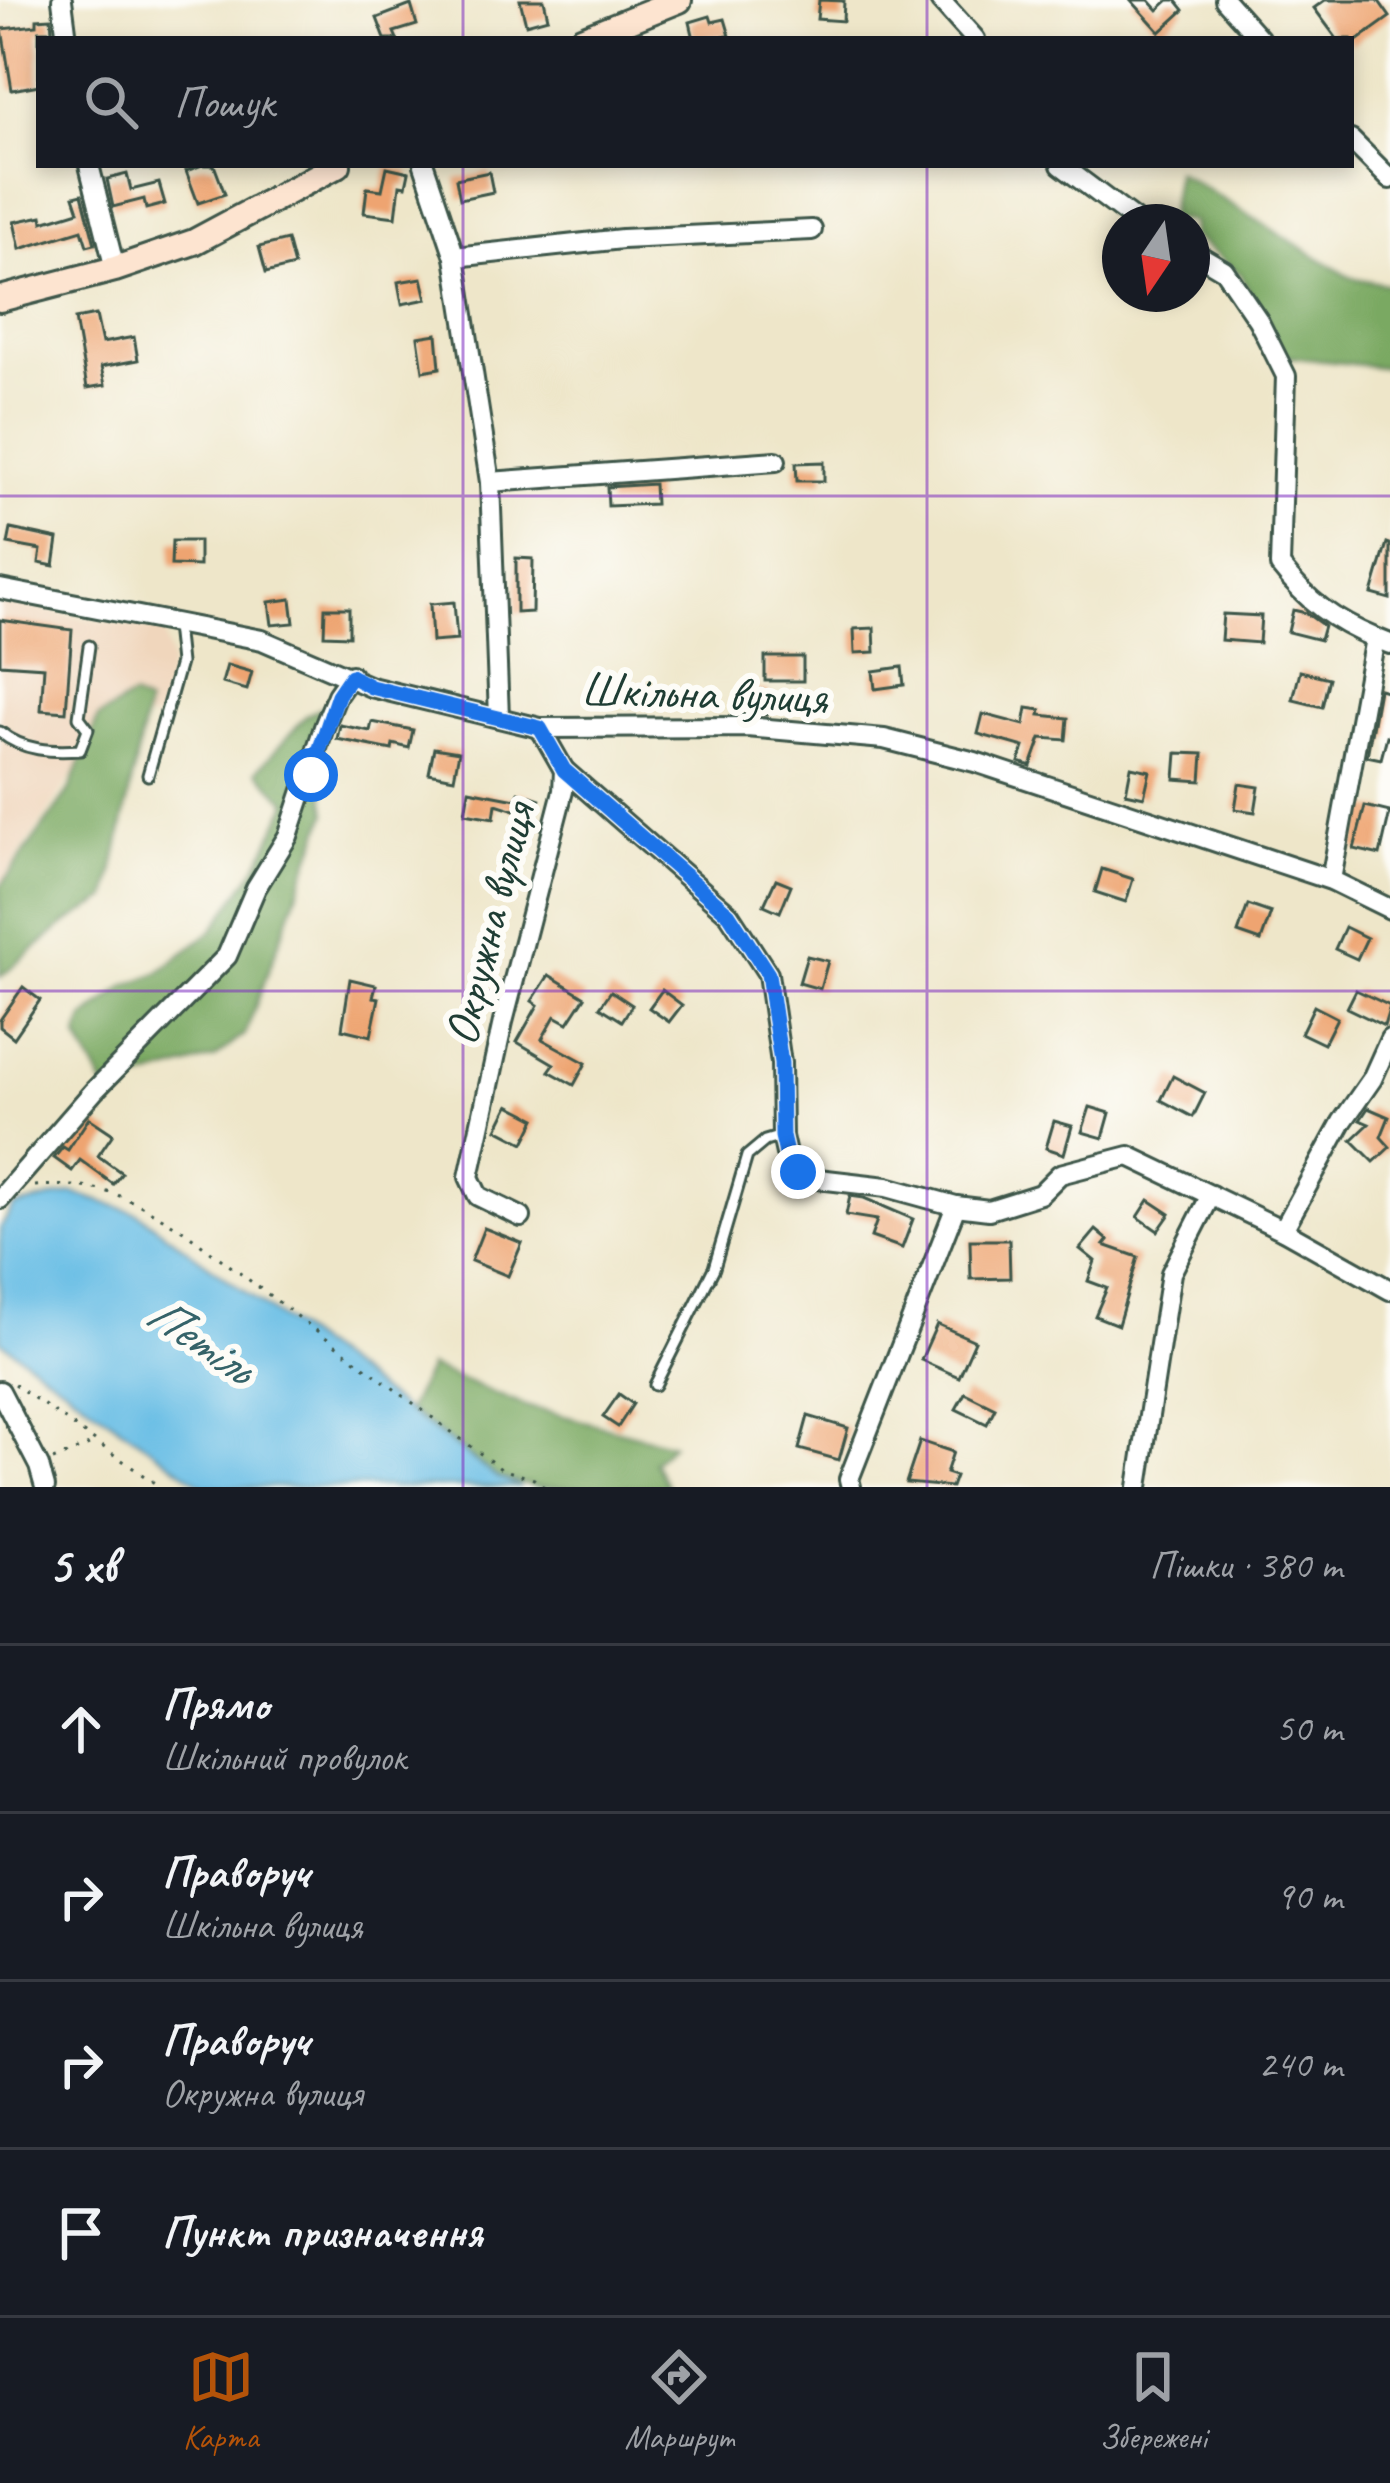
<!DOCTYPE html>
<html lang="uk">
<head>
<meta charset="utf-8">
<style>
  :root { --surface:#171b24; --page:#20242c; --text:#f1f3f6; --muted:#9ea1a6; --line:#363941; --accent:#b45309 }
  body { margin:0; font-family:Caveat,sans-serif; background:var(--page); color:var(--text) }
  .compass { position:absolute; left:1102px; top:204px; width:108px; height:108px; border-radius:50%; background:var(--surface); box-shadow:0 6px 18px #0003; rotate:193deg }
  .stop { position:absolute; width:36px; height:36px; margin:-27px; border:9px solid #1a73e8; border-radius:50%; background:#fff }
  .stop.end { background:#1a73e8; border-color:#fff; box-shadow:0 3px 12px #0008 }
  .list { margin:0; padding:0; list-style:none }
  h2 { display:flex; justify-content:space-between; align-items:center; height:156px; margin:0; padding:0 48px; font-size:51px }
  h2 small { font-size:39px; font-weight:400; color:var(--muted) }
  .list li { display:grid; grid-template-columns:78px 1fr auto; gap:36px; align-items:center; box-sizing:border-box; height:168px; padding:0 48px; border-top:3px solid var(--line) }
  .list b { display:block; font-size:45px; white-space:nowrap }
  .list p { margin:0; font-size:39px; white-space:nowrap; color:var(--muted) }
  .list em { font-size:39px; font-style:normal; color:var(--muted) }
  .icon { flex:none; width:66px; height:66px; fill:none; stroke:currentColor; stroke-width:2; stroke-linecap:round; stroke-linejoin:round }
  .map { position:relative; flex:none; width:1390px; height:1487px; overflow:hidden }
  .search { position:absolute; background:var(--surface); box-shadow:0 6px 18px #0003; left:36px; right:36px; top:36px; height:132px; display:flex; align-items:center; gap:30px; box-sizing:border-box; padding:0 42px; border-radius:0px; color:var(--muted); font-size:45px }
  .sheet { height:828px; background:var(--surface) }
  nav { display:flex; justify-content:space-around; align-items:center; box-sizing:border-box; height:168px; border-top:3px solid var(--line); background:var(--surface); font-size:33px; color:var(--muted) }
  nav a { display:grid; justify-items:center; gap:6px }
  nav .on { color:var(--accent) }
  .map>svg:first-child { display:block }
  .built { fill:#f0d6bc }
  .forest { fill:#7aa962; stroke:#4c734b; stroke-width:3 }
  .water { fill:#68bde5; stroke:#447d8c; stroke-width:3 }
  .building { fill:#eea471 }
  .lines { fill:none; stroke-linecap:round; stroke-linejoin:round }
  .lane-casing { stroke:#3e564a; stroke-width:15 }
  .street-casing { stroke:#3e564a; stroke-width:24 }
  .secondary-casing { stroke:#3e564a; stroke-width:30 }
  .path { stroke:#3e564a; stroke-width:3; stroke-dasharray:3 9; stroke-linecap:butt }
  .lane { stroke:#fff; stroke-width:9 }
  .street { stroke:#fff; stroke-width:18 }
  .secondary { stroke:#fde4d0; stroke-width:24 }
  .route { stroke:#1a73e8; stroke-width:15 }
  .grid { fill:none; stroke:#7b2cbf; stroke-width:3; stroke-opacity:0.55 }
  .labels { text-anchor:middle; dominant-baseline:central; stroke-width:12; stroke-linejoin:round; paint-order:stroke }
  .street-label { font-size:48px; fill:#1f3d34; stroke:#fdfcf7 }
  .water-label { font-size:51px; font-style:italic; fill:#356369; stroke:#fdfcf7 }
</style>
</head>
<body>
<div class="map">
<svg width="1390" height="1487" viewBox="0 0 1390 1487">
  <rect width="100%" height="100%" fill="#fdfcf7"/>
  <filter id="ink" filterUnits="userSpaceOnUse"><feTurbulence type="fractalNoise" baseFrequency=".00833" numOctaves="2"/><feDisplacementMap in="SourceGraphic" scale="24" xChannelSelector="R" yChannelSelector="G"/><feConvolveMatrix kernelMatrix="1 2 1 2 8 2 1 2 1" color-interpolation-filters="sRGB"/></filter>
  <filter id="wash" filterUnits="userSpaceOnUse"><feTurbulence type="fractalNoise" baseFrequency=".004" numOctaves="4" result="noise"/><feDisplacementMap in="SourceGraphic" scale="48" xChannelSelector="R" yChannelSelector="G"/><feGaussianBlur stdDeviation="2.7" result="paint"/><feColorMatrix in="noise" values="0 0 0 0 0 0 0 0 0 0 0 0 0 0 0 0 0 1.4 0 .05"/><feComposite in="paint" operator="in"/></filter>
  <g filter="url(#wash)">
    <rect width="100%" height="100%" fill="#eee6c9"/>
    <path class="built" d="M0 603 164 632 171 663 157 718 106 725 0 884Z"/>
    <g class="forest">
      <path d="M1176 171 1350 277 1390 285V368L1281 356 1241 274 1192 236V222L1169 218Z"/>
      <path d="M132 697 147 705 108 898 65 924 0 977V887L69 791 98 718Z"/>
      <path d="M322 707 317 742 327 813 245 1034 215 1058 120 1086H104L78 1038 84 1019 125 986 158 973 213 930 259 863 288 803 257 771 307 715Z"/>
      <path d="M429 1367 525 1406 672 1444 654 1462 668 1487H538L498 1478 408 1410Z"/>
    </g>
    <path class="water" d="M73 1193 138 1213 497 1478 521 1487H205L0 1341V1229L13 1207Z"/>
    <g id="blocks">
      <g class="building">
        <path d="M520 0H544L548 18 526 24Z"/>
        <path d="M819 0 844 1 843 21 817 19Z"/>
        <path d="M1131 0H1149L1158 10 1169 0H1176L1184 10 1160 32Z"/>
        <path d="M1325 0H1378L1390 17 1351 45V39H1337L1314 8Z"/>
        <path d="M411 5 417 25 394 32 397 39H385L377 18Z"/>
        <path d="M710 16 712 22 725 19 730 36 694 39 690 22Z"/>
        <path d="M51 18 52 31H39V85L12 90 2 29 37 25V19Z"/>
        <path d="M202 165H214L225 194 198 203 186 171Z"/>
        <path d="M387 167 409 172 406 186 400 185 396 217 364 213 367 188 382 190Z"/>
        <path d="M489 172 493 192 460 199 456 179Z"/>
        <path d="M127 174 131 190 159 183 165 204 146 209 144 199 113 207 107 179Z"/>
        <path d="M82 194 95 244 87 246 82 230 20 249 14 222 42 216 43 222 79 211 74 196Z"/>
        <path d="M287 240 294 266 266 273 259 247Z"/>
        <path d="M422 278 427 299 402 304 398 282Z"/>
        <path d="M96 315 102 343 134 337 138 360 101 367 105 385 87 388 75 319Z"/>
        <path d="M437 334 440 368 423 371 418 337Z"/>
        <path d="M824 462V481H797L796 463Z"/>
        <path d="M654 484 655 504 608 506 607 487Z"/>
        <path d="M11 529 58 539 54 566 39 563 41 550 8 544Z"/>
        <path d="M172 541H199V566L171 565Z"/>
        <path d="M1387 543 1390 544V599L1372 594Z"/>
        <path d="M516 558 533 559 532 612 516 613Z"/>
        <path d="M291 599 294 623 272 625 269 602Z"/>
        <path d="M454 602 457 640 432 642 430 604Z"/>
        <path d="M325 608H349V636L324 635Z"/>
        <path d="M1293 610 1306 613 1324 626 1320 640 1288 632Z"/>
        <path d="M1223 614 1261 616 1259 643 1221 640Z"/>
        <path d="M0 620 72 630 66 712 41 710 44 667 0 664Z"/>
        <path d="M874 628 875 652 855 653 854 629Z"/>
        <rect x="765" y="657" width="38" height="24"/>
        <path d="M227 665 252 672 247 690 222 683Z"/>
        <path d="M902 667 904 685 875 689 873 671Z"/>
        <path d="M1300 671 1329 678 1322 707 1293 700Z"/>
        <path d="M743 688 769 691 766 715 740 714Z"/>
        <path d="M1379 689 1390 692V737L1387 736 1381 759 1367 756Z"/>
        <path d="M1027 708 1041 710 1040 715 1068 718 1066 740 1041 738 1031 766 1019 762 1024 747 978 734 983 714 1024 725Z"/>
        <path d="M372 722 413 730 409 748 393 744 392 750 337 739 340 725 370 731Z"/>
        <path d="M434 748 459 752 454 778 429 773Z"/>
        <path d="M1177 753 1203 754 1201 781 1175 779Z"/>
        <path d="M1131 767 1150 771 1144 797 1126 793Z"/>
        <path d="M1239 784 1259 787 1255 812 1235 809Z"/>
        <path d="M469 790 516 799 519 792 540 799 534 816 496 804 494 818 465 813Z"/>
        <path d="M1365 806 1390 812 1380 855 1354 849Z"/>
        <path d="M1102 869 1133 879 1126 902 1095 892Z"/>
        <path d="M776 879 791 885 780 912 764 905Z"/>
        <path d="M1248 905 1271 913 1261 941 1238 933Z"/>
        <path d="M1345 927 1367 938 1357 959 1335 949Z"/>
        <path d="M807 956 828 961 820 989 799 983Z"/>
        <path d="M549 975 585 997 568 1023 555 1016 542 1039 586 1063 574 1085 549 1071 554 1064 517 1042 538 1005 532 1001Z"/>
        <path d="M350 979 376 985 373 997 379 998 371 1036 342 1029Z"/>
        <path d="M23 987 40 1000 14 1038 0 1027V1020Z"/>
        <path d="M662 990 682 1005 669 1022 649 1008Z"/>
        <path d="M1356 990 1390 1006 1384 1026 1347 1008Z"/>
        <path d="M611 991 632 1005 622 1021 600 1007Z"/>
        <path d="M1314 1006 1337 1018 1324 1044 1301 1033Z"/>
        <path d="M1173 1076 1205 1093 1193 1117 1161 1100Z"/>
        <path d="M509 1105 536 1119 524 1143 497 1129Z"/>
        <path d="M1090 1107 1110 1113 1103 1138 1082 1132Z"/>
        <path d="M1368 1108 1389 1117 1381 1137 1390 1147 1374 1162 1352 1140 1369 1124 1360 1120Z"/>
        <path d="M89 1118 113 1134 98 1156 122 1173 113 1184 80 1160 72 1171 54 1158 63 1147 68 1150Z"/>
        <path d="M1054 1121 1072 1126 1064 1154 1046 1148Z"/>
        <path d="M850 1196 864 1198 913 1219 902 1248 871 1237 877 1220 846 1215Z"/>
        <path d="M1149 1200 1170 1214 1158 1231 1138 1217Z"/>
        <path d="M484 1228 522 1243 508 1276 471 1261Z"/>
        <path d="M1096 1230 1108 1240 1104 1245 1138 1257 1118 1325 1095 1316 1107 1288 1088 1281 1095 1261 1080 1249Z"/>
        <path d="M970 1240H1009L1010 1278 971 1279Z"/>
        <path d="M937 1324 975 1341 959 1377 921 1360Z"/>
        <path d="M965 1393 995 1408 987 1424 956 1409Z"/>
        <path d="M619 1394 633 1404 618 1427 603 1417Z"/>
        <path d="M808 1416 848 1428 839 1460 799 1449Z"/>
        <path d="M920 1441 953 1452 946 1473 955 1476 951 1487 906 1483Z"/>
      </g>
    </g>
  </g>
  <g filter="url(#ink)">
    <use href="#blocks" fill-opacity="0" stroke="#3e564a" stroke-width="3"/>
    <g class="lines">
      <defs>
        <g id="lane">
          <path d="M0 732C23 751 52 752 80 750L88 729 79 717 89 646"/>
          <path d="M148 775 180 663 176 626"/>
          <path d="M655 1385 714 1268 747 1156 765 1141 782 1136"/>
        </g>
        <g id="street">
          <path d="M62 0 67 39"/>
          <path d="M940 0 975 39"/>
          <path d="M1225 0 1260 39"/>
          <path d="M1351 140 1390 179"/>
          <path d="M89 165 115 269"/>
          <path d="M424 165 455 257 490 482 499 717"/>
          <path d="M1061 165 1137 222"/>
          <path d="M1192 251 1224 270 1258 320 1286 376 1280 566C1307 601 1334 621 1375 638"/>
          <path d="M455 257 622 239 812 230"/>
          <path d="M490 482 776 461"/>
          <path d="M0 589 262 640 371 687 540 728 747 727 884 739 975 762 1331 880 1390 909"/>
          <path d="M540 728 564 770"/>
          <path d="M1331 880 1375 638 1390 644"/>
          <path d="M0 1199 94 1091 227 956 256 888 288 836 324 727 337 695 351 675"/>
          <path d="M521 1217 478 1196 469 1177 503 1022 563 791 564 770 729 914 768 974 781 1063 782 1136 786 1154 798 1171 818 1179 887 1187 956 1206 989 1210 1040 1194 1060 1174 1129 1156 1283 1230 1342 1122 1372 1079 1390 1039"/>
          <path d="M1283 1230 1390 1290"/>
          <path d="M0 1391 39 1466 45 1487"/>
          <path d="M851 1487 849 1479 956 1206"/>
          <path d="M1138 1487 1171 1273 1211 1195"/>
        </g>
        <g id="secondary">
          <path d="M582 39 679 0"/>
          <path d="M0 299 115 269 194 242 338 165"/>
        </g>
      </defs>
      <use href="#lane" class="lane-casing"/>
      <use href="#street" class="street-casing"/>
      <use href="#secondary" class="secondary-casing"/>
      <g class="path">
        <path d="M35 1186C102 1182 131 1197 185 1232L501 1469 534 1479 544 1487"/>
        <path d="M14 1384 160 1487"/>
        <path d="M53 1460 94 1443"/>
      </g>
      <use href="#lane" class="lane"/>
      <use href="#street" class="street"/>
      <use href="#secondary" class="secondary"/>
    </g>
  </g>
  <g class="lines" filter="url(#ink)">
    <path class="route" d="M311 775 338 695 351 676 371 687 540 728 564 770 729 914 768 974 781 1063 782 1136 786 1154 798 1172"/>
  </g>
  <path class="grid" d="M463 0V39M927 0V39M463 165V1487M927 165V1487M0 496H1390M0 991H1390"/>
  <g class="labels">
    <g class="street-label">
      <text transform="translate(704 693) rotate(2)">Шкільна вулиця</text>
      <text transform="translate(489 924) rotate(-76)">Окружна вулиця</text>
    </g>
    <g class="water-label">
      <text transform="translate(200 1339) rotate(34)">Петіль</text>
    </g>
  </g>
</svg>
<svg class="compass" viewBox="-18 -18 36 36"><path d="M0-13l5 13h-10z" fill="#e53935"/><path d="M0 13l5-13h-10z" fill="#9ea1a6"/></svg>
<div class="stop" style="left:311px;top:775px"></div>
<div class="stop end" style="left:798px;top:1172px"></div>
<div class="search"><svg class="icon" aria-label="search" viewBox="0 0 24 24"><circle cx="10" cy="10" r="6"/><path d="M15 15l6 6"/></svg>Пошук</div>
</div>
<section class="sheet">
<h2>5 хв<small>Пішки · 380 m</small></h2>
<ul class="list">
<li><svg class="icon" aria-label="ahead" viewBox="0 0 24 24"><path d="M12 20V5M6 11l6-6 6 6"/></svg><div><b>Прямо</b><p>Шкільний провулок</p></div><em>50 m</em></li>
<li><svg class="icon" aria-label="right" viewBox="0 0 24 24"><path d="M7 20v-9h11M14 6l5 5-5 5"/></svg><div><b>Праворуч</b><p>Шкільна вулиця</p></div><em>90 m</em></li>
<li><svg class="icon" aria-label="right" viewBox="0 0 24 24"><path d="M7 20v-9h11M14 6l5 5-5 5"/></svg><div><b>Праворуч</b><p>Окружна вулиця</p></div><em>240 m</em></li>
<li><svg class="icon" aria-label="arrive" viewBox="0 0 24 24"><path d="M6 21V4h12l-3 4 3 4H6"/></svg><div><b>Пункт призначення</b></div></li>
</ul>
</section>
<nav>
<a class="on"><svg class="icon" aria-label="map" viewBox="0 0 24 24"><path d="M3 6l6-2 6 2 6-2v14l-6 2-6-2-6 2zM9 4v14M15 6v14"/></svg>Карта</a>
<a><svg class="icon" aria-label="directions" viewBox="0 0 24 24"><path d="M12 3l9 9-9 9-9-9zM9 14v-3h6M13 9l2 2-2 2"/></svg>Маршрут</a>
<a><svg class="icon" aria-label="saved" viewBox="0 0 24 24"><path d="M7 4h10v16l-5-4-5 4z"/></svg>Збережені</a>
</nav>
</body>
</html>
